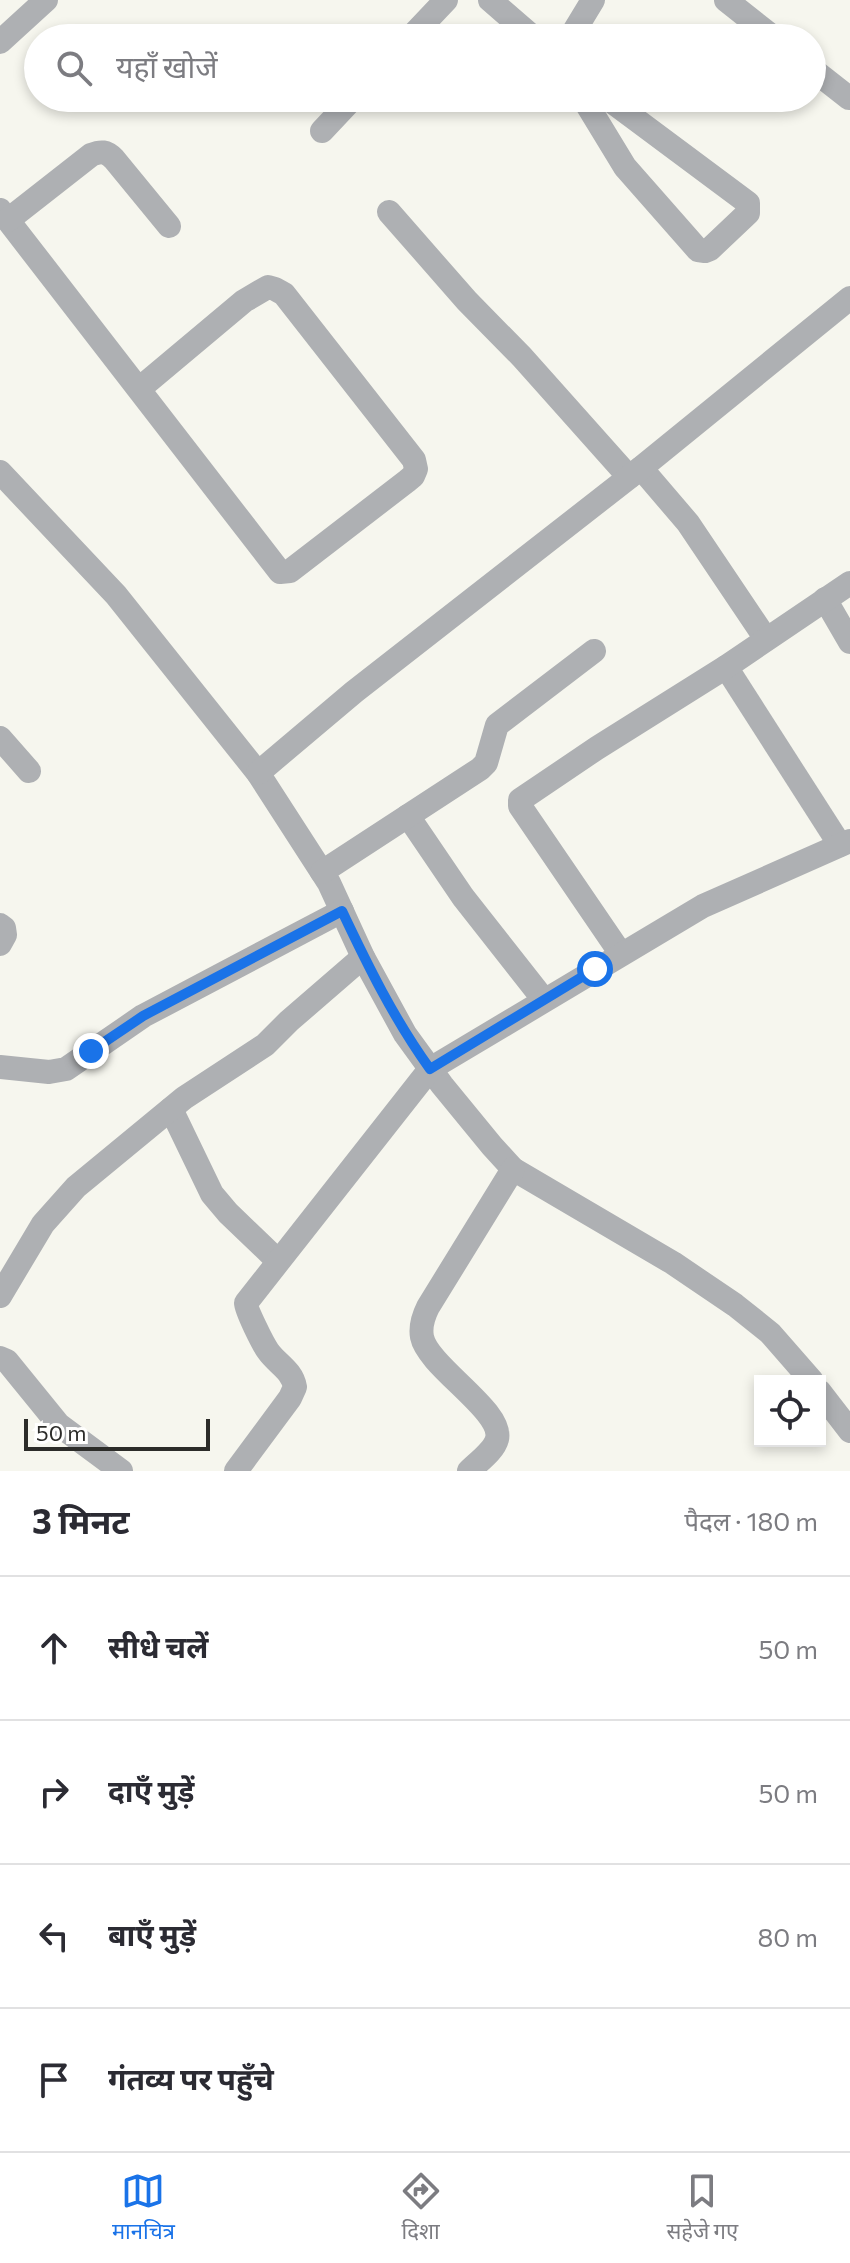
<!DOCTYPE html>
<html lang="hi">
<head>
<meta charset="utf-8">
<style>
  :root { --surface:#fff; --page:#f2f2f3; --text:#2b2b33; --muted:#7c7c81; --line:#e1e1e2; --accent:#1a73e8 }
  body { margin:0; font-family:Commissioner,"Noto Sans Devanagari",sans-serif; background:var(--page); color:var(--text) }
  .controls { position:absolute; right:24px; bottom:24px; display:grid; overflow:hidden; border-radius:0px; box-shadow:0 4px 12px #0003 }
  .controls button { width:72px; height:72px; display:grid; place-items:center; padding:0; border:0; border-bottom:2px solid var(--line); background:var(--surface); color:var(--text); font:40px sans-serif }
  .scale { position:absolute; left:24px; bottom:20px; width:186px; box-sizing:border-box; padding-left:8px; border:4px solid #2c2c29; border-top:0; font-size:22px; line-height:28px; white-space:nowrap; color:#2c2c29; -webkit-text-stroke:6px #fffffe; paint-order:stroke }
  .stop { position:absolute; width:24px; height:24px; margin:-18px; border:6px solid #1a73e8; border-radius:50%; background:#fff }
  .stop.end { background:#1a73e8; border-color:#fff; box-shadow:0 2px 8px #0008 }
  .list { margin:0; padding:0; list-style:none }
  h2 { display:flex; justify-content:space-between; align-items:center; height:104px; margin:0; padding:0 32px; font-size:34px }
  h2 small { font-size:26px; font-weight:400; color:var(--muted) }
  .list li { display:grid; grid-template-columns:52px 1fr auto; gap:24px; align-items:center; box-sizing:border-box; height:144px; padding:0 32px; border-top:2px solid var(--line) }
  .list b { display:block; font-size:30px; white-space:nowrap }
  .list em { font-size:26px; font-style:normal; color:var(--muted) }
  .icon { flex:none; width:44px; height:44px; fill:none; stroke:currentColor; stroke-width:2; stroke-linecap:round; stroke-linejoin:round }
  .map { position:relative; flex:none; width:850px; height:1471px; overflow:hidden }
  .search { position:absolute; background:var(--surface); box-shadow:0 4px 12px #0003; left:24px; right:24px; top:24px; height:88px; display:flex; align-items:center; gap:20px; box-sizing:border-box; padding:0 28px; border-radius:44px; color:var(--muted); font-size:30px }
  .sheet { height:680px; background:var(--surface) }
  nav { display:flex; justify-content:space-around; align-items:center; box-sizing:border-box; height:112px; border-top:2px solid var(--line); background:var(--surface); font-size:22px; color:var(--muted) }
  nav a { display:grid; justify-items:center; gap:4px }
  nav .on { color:var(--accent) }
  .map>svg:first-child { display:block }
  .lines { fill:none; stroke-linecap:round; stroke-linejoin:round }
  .minor { stroke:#aeb0b3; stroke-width:24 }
  .route { stroke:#1a73e8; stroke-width:10 }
</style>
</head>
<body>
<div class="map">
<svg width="850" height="1471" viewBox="0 0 850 1471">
  <rect width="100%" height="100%" fill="#f6f6ee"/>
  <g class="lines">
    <g class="minor">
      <path d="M490 0 534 38"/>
      <path d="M726 0 774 38"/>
      <path d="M410 38 446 0"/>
      <path d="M570 38 593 0"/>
      <path d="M0 42 46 0"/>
      <path d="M812 69 849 98"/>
      <path d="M583 98 625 167 698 250 705 251 710 249 748 213V203L607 98"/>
      <path d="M322 131 353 98"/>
      <path d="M0 210 280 572 290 571 407 481 413 476 416 469 414 460 284 294 275 289 268 287 244 301 139 389"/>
      <path d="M389 212 467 301 522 357 629 477"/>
      <path d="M8 220 91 155C101 151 106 151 114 159L169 226"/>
      <path d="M641 468 688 523 766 639"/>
      <path d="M0 472 116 595 258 773 329 883 363 957 405 1034 442 1085 492 1146 513 1169 673 1263 735 1305 770 1333 812 1381"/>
      <path d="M825 599 850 642"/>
      <path d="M726 667 840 845"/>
      <path d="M0 738 29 771"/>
      <path d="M258 773 354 692 641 468 850 298"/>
      <path d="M408 816 463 897 544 1000"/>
      <path d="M322 872 480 769 486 763 497 725 594 651"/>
      <path d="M0 925 4 928 5 935 0 944"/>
      <path d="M621 954 520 806V800L597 748 726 667 850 583"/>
      <path d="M0 1067 49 1072 66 1069 143 1016 342 911"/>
      <path d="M171 1109 212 1194 228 1213 278 1261"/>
      <path d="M0 1296 43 1224 76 1187 184 1098 265 1045 289 1021 363 957"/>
      <path d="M0 1358 7 1361 59 1425 121 1471"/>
      <path d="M820 1392 850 1431"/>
      <path d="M236 1471 290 1398 295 1387C292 1370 277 1364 268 1351 263 1344 246 1310 246 1303L430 1069 703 906 850 841"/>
      <path d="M469 1471C478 1462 494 1451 497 1439 504 1411 428 1367 422 1337 420 1326 423 1317 428 1307L513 1169"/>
    </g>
  </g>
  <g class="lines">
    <path class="route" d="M91 1051 143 1016 342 911C368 966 394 1019 430 1069L595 969"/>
  </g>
</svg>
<div class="controls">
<button><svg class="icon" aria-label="locate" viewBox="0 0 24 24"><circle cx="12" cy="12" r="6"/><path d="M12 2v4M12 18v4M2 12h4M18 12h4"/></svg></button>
</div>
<div class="scale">50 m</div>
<div class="stop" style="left:595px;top:969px"></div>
<div class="stop end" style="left:91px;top:1051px"></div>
<div class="search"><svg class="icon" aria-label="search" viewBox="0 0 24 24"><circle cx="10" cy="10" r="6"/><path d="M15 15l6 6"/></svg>यहाँ खोजें</div>
</div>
<section class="sheet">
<h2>3 मिनट<small>पैदल · 180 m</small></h2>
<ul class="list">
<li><svg class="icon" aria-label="ahead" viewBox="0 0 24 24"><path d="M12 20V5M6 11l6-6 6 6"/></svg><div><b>सीधे चलें</b></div><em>50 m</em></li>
<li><svg class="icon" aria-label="right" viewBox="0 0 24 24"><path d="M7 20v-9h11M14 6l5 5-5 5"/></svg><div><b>दाएँ मुड़ें</b></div><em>50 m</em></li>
<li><svg class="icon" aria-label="left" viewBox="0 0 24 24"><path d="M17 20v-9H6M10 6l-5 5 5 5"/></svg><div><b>बाएँ मुड़ें</b></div><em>80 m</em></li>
<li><svg class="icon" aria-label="arrive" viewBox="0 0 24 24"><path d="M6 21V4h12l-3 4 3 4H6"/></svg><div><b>गंतव्य पर पहुँचे</b></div></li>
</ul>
</section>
<nav>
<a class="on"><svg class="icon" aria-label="map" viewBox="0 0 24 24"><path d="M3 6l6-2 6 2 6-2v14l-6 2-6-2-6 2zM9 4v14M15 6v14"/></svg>मानचित्र</a>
<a><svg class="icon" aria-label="directions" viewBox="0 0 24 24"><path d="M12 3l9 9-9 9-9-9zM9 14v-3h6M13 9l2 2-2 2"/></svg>दिशा</a>
<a><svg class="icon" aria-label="saved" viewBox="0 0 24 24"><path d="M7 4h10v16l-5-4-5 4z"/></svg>सहेजे गए</a>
</nav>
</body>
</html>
